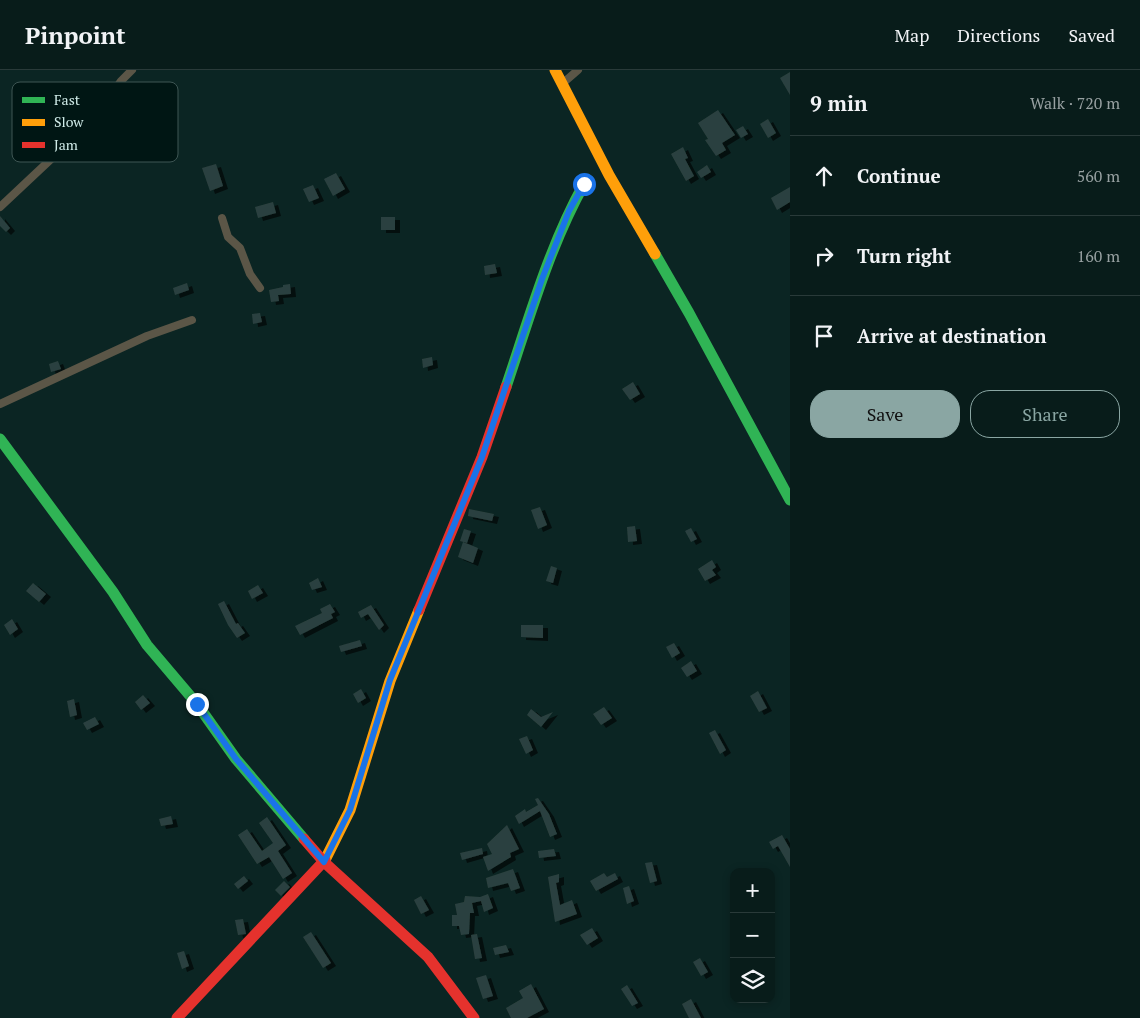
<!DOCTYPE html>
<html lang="en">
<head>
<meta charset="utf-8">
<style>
  :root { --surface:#081c1a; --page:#112523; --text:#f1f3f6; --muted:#98a1a2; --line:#293a39; --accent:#8aa6a3 }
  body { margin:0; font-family:"PT Serif",serif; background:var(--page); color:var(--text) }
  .controls { position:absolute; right:15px; bottom:15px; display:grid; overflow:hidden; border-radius:10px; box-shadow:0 2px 8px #0003 }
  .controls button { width:45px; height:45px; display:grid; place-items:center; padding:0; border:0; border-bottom:1px solid var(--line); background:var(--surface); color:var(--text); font:25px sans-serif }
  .stop { position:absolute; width:15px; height:15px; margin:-11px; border:4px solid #1a73e8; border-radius:50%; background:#fff }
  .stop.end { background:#1a73e8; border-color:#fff; box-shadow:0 1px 5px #0008 }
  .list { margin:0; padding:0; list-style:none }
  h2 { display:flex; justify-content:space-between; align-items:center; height:65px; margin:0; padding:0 20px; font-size:21px }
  h2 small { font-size:16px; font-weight:400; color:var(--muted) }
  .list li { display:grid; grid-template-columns:32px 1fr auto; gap:15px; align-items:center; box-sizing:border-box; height:80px; padding:0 20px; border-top:1px solid var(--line) }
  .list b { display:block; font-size:19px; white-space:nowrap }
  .list em { font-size:16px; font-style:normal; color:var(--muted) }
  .actions { display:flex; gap:10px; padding:15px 20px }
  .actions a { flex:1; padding:11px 0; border:1px solid var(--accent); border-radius:20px; text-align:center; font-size:18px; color:var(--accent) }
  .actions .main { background:var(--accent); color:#111 }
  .icon { flex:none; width:28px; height:28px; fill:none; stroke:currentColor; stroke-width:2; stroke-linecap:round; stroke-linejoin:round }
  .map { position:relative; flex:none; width:790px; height:948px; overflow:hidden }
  header { display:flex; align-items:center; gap:30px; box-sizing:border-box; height:70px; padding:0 25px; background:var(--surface); border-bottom:1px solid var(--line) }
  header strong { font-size:24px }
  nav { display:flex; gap:28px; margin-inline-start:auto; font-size:18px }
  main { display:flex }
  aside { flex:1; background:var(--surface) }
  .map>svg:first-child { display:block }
  .building { fill:#2c413f; filter:url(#shadow) }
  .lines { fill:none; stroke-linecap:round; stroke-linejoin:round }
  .street { stroke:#5b5647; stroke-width:8 }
  .fast { stroke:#30b455; stroke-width:11 }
  .slow { stroke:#ff9f0a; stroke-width:11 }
  .jam { stroke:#e5322d; stroke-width:11 }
  .route { stroke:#1a73e8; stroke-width:6 }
  .key { fill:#001614; stroke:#3e5654; stroke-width:1 }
  .key-label { font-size:14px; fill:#cfebe8 }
</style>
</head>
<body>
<header>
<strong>Pinpoint</strong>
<nav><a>Map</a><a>Directions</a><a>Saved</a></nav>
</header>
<main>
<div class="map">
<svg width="790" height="948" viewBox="0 0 790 948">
  <defs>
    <filter id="shadow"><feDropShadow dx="5" dy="3" stdDeviation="0" flood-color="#0009"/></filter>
  </defs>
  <rect width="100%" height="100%" fill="#0b2523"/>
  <g class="building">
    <path d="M790 2V25L780 8Z"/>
    <path d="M718 40 735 65 722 73 726 80 716 86 705 70 708 69 698 53Z"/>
    <path d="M768 49 776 63 768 68 760 54Z"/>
    <path d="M743 56 748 64 741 68 736 60Z"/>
    <path d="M683 77 688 88 685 89 694 106 686 111 671 84Z"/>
    <path d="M216 94 223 116 210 121 202 98Z"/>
    <path d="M707 95 711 102 701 108 697 102Z"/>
    <path d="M336 103 345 119 333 126 324 109Z"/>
    <path d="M313 115 319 128 309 132 303 119Z"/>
    <path d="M790 117V132L777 140 771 128Z"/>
    <path d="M273 132 276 143 258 148 255 137Z"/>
    <path d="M0 146 10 158 6 162 0 156Z"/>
    <rect x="381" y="147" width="14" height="13"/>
    <path d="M495 194 497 203 485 205 484 196Z"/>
    <path d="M187 213 189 220 175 225 173 218Z"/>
    <path d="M290 214 291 224 278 225 279 231 271 232 269 220 283 217V215Z"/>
    <path d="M260 243 262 252 253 254 252 244Z"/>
    <path d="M432 287 433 295 423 298 422 289Z"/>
    <path d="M58 291 61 299 51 302 49 294Z"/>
    <path d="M633 312 640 324 630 330 622 319Z"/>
    <path d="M540 437 547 455 538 459 531 440Z"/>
    <path d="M469 439 494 444 492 451 468 446Z"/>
    <path d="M635 456 637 471 628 472 627 457Z"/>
    <path d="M691 458 697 469 691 472 685 461Z"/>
    <path d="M464 459 471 461 467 473 460 471Z"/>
    <path d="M463 472 478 478 473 493 458 487Z"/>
    <path d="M712 490 716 497 712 500 716 505 705 511 698 499Z"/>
    <path d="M551 496 557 498 553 513 546 511Z"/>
    <path d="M318 508 322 517 312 520 309 513Z"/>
    <path d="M33 513 46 524 39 532 26 521Z"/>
    <path d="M258 515 263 523 252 529 248 521Z"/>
    <path d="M224 531 236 554 238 553 245 563 237 568 228 555 218 534Z"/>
    <path d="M330 534 335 542 331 544 333 548 300 565 295 556 322 543 320 539Z"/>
    <path d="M371 535 384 555 379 560 368 544 361 548 358 542Z"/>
    <path d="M12 549 18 559 10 565 4 555Z"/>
    <path d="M521 555H543V568L521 567Z"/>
    <path d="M360 570 362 576 341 582 339 576Z"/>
    <path d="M674 573 680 583 672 588 666 577Z"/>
    <path d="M691 591 697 601 687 607 681 598Z"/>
    <path d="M361 619 366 628 358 633 353 624Z"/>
    <path d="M758 621 767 638 759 642 750 626Z"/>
    <path d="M143 625 150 633 141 640 135 632Z"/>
    <path d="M74 629 77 645 70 647 67 631Z"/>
    <path d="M604 637 612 648 601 655 593 644Z"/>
    <path d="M531 639 541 647 553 642 541 657 527 645Z"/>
    <path d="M95 647 99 654 87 660 83 653Z"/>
    <path d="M715 660 726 680 720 684 709 663Z"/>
    <path d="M527 666 533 680 526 684 519 669Z"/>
    <path d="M538 728 549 744 557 764 550 767 540 741 519 754 515 746 525 739 526 742 538 735 535 729Z"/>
    <path d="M171 746 173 754 161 756 159 749Z"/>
    <path d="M267 747 286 775 278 781 292 803 283 809 269 787 257 794 238 765 247 759 262 781 273 773 259 753Z"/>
    <path d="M507 755 519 779 510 783 511 787 488 801 483 787 492 784 487 774Z"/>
    <path d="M782 765 790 779V797L778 776 773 779 769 772Z"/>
    <path d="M482 778 483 784 462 790 460 783Z"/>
    <path d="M554 779 556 786 539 788 538 781Z"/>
    <path d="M652 792 657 811 650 813 645 793Z"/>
    <path d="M513 799 520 818 511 821 508 813 488 818 486 808Z"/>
    <path d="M604 803 607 807 615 803 618 809 596 821 590 811Z"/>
    <path d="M559 804V812L556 813 560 835 572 830 577 844 555 852 548 807Z"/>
    <path d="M244 806 248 811 238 819 234 814Z"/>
    <path d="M284 811 290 817 281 826 275 820Z"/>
    <path d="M629 816 634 831 627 834 623 818Z"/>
    <path d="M488 824 493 838 484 842 481 831 472 833 474 843H470L469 864 461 865 459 856H452V845H457L455 834 464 832 465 826 480 827Z"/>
    <path d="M421 826 429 840 421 844 414 830Z"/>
    <path d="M243 849 246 864 238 865 235 850Z"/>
    <path d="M592 858 598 868 587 875 580 865Z"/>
    <path d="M311 862 331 893 323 898 303 867Z"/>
    <path d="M477 864 482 888 475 889 471 865Z"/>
    <path d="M506 875 509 882 495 885 493 878Z"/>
    <path d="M184 881 189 896 182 899 177 883Z"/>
    <path d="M700 888 708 902 701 906 693 892Z"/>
    <path d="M486 905 493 926 483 929 476 908Z"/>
    <path d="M531 914 544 939 527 948H511L506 938 523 928 519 921Z"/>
    <path d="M627 915 638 933 632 936 621 919Z"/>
    <path d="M691 929 701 948H689L682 934Z"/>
  </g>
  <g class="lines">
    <g class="street">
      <path d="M563 13 578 0"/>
      <path d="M0 137 49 91 90 55 121 11 132 0"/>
      <path d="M222 148 228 167 240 178 250 204 260 218"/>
      <path d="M0 334 147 266 192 250"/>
    </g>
    <g class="fast">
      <path d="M655 184 689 243 790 430"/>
      <path d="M506 317C529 249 549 177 584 114"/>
      <path d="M0 369 113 522 147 575 197 634 236 689 304 769"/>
    </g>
    <g class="slow">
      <path d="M555 0 609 105 655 184"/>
      <path d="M325 790 350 740 390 611 419 540"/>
    </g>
    <g class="jam">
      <path d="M419 540 482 387 506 317"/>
      <path d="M304 769 324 792 428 887 474 948"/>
      <path d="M177 948 325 790"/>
    </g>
  </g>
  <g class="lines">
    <path class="route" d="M197 634 236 689 324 792 350 740 390 610 482 387 542 209 569 141 584 114"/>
  </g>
  <rect x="12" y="12" width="166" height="80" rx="8" class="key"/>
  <rect x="22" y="27" width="23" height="6" fill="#30b455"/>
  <rect x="22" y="49" width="23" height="7" fill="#ff9f0a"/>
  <rect x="22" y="72" width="23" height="6" fill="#e5322d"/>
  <g class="key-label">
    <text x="54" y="35">Fast</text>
    <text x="54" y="57">Slow</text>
    <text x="54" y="80">Jam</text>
  </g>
</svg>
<div class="controls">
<button>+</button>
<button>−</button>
<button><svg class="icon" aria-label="layers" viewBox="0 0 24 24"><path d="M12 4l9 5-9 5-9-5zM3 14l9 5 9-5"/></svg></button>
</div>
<div class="stop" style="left:584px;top:114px"></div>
<div class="stop end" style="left:197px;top:634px"></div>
</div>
<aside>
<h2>9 min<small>Walk · 720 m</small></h2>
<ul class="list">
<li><svg class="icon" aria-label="ahead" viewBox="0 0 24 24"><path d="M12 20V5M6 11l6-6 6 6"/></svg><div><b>Continue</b></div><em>560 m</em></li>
<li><svg class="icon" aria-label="right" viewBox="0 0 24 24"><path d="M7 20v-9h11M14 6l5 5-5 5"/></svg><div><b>Turn right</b></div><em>160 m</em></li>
<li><svg class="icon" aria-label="arrive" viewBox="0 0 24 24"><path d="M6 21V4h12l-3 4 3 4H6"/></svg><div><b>Arrive at destination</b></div></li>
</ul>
<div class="actions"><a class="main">Save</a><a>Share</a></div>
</aside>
</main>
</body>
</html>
